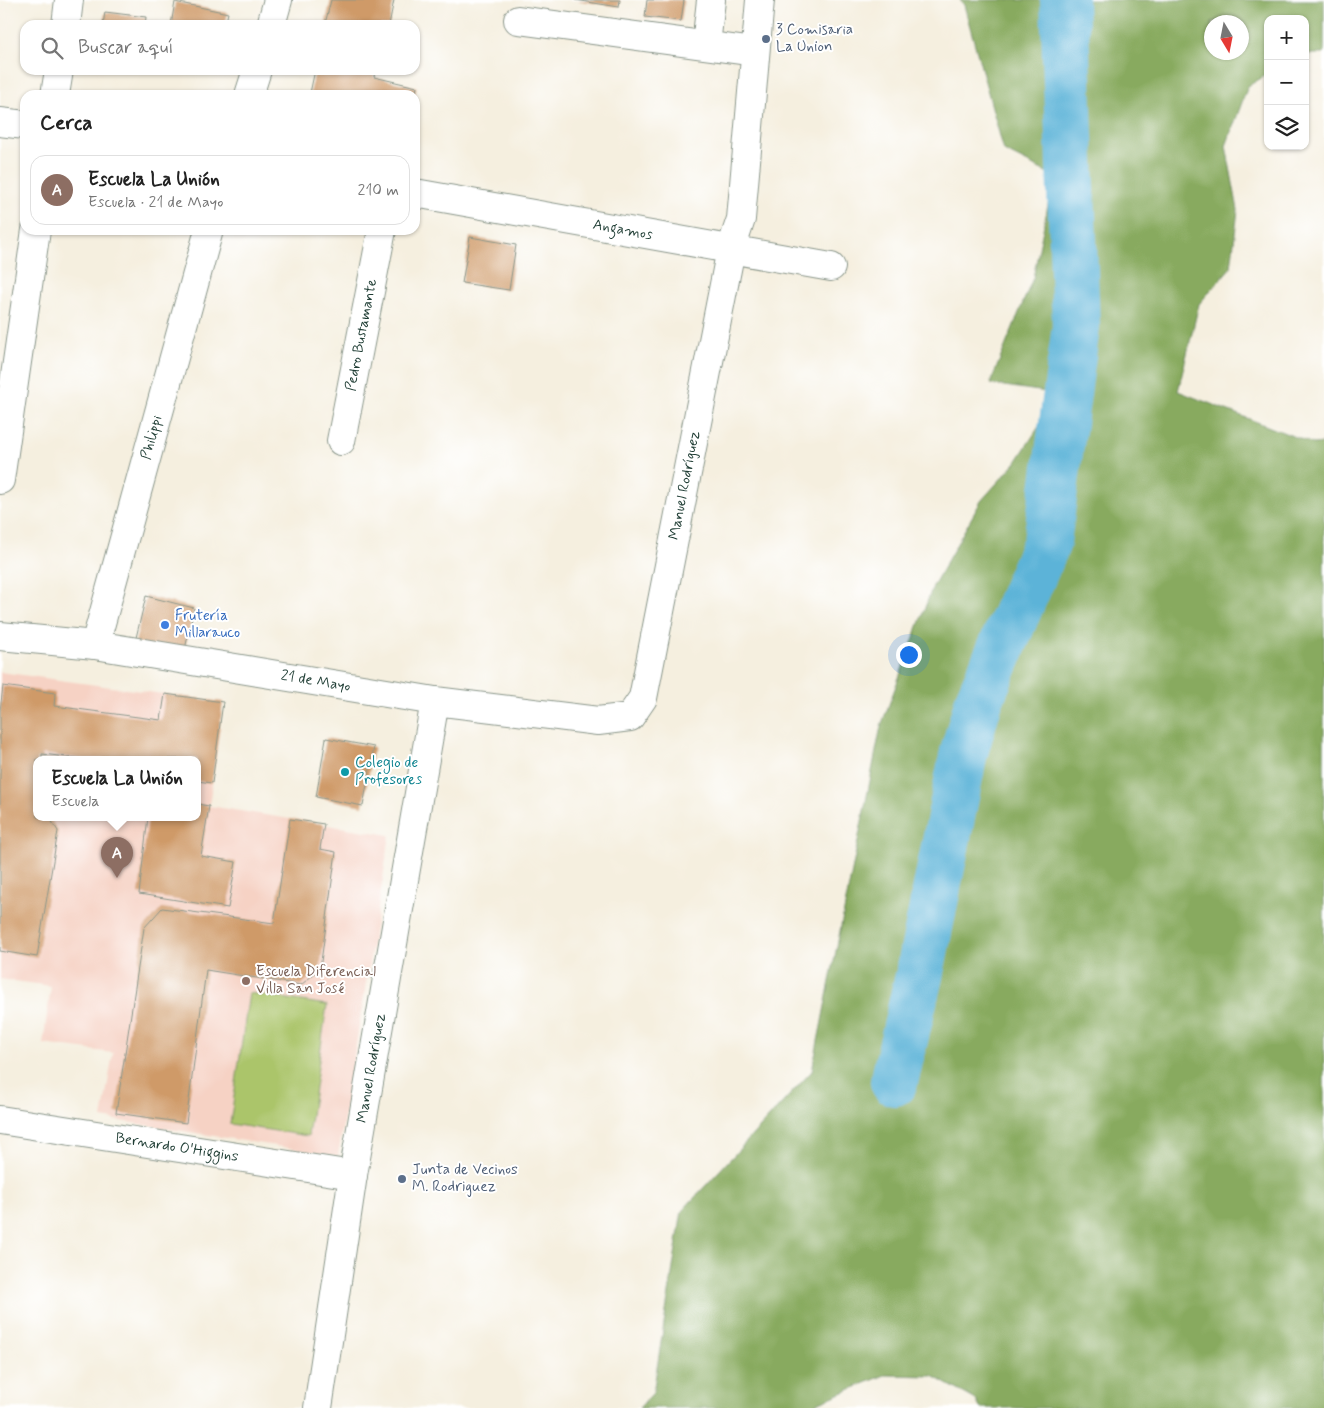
<!DOCTYPE html>
<html lang="es">
<head>
<meta charset="utf-8">
<style>
  :root { --surface:#fff; --page:#f6f6f6; --text:#222; --muted:#767676; --line:#e0e0e0; --accent:#111827 }
  body { margin:0; font-family:Mynerve,sans-serif; background:var(--page); color:var(--text) }
  .controls { position:absolute; right:15px; top:15px; display:grid; overflow:hidden; border-radius:10px; box-shadow:0 1px 4px #0004 }
  .controls button { width:45px; height:45px; display:grid; place-items:center; padding:0; border:0; border-bottom:1px solid var(--line); background:var(--surface); color:var(--text); font:25px sans-serif }
  .compass { position:absolute; left:1204px; top:15px; width:45px; height:45px; border-radius:50%; background:var(--surface); box-shadow:0 1px 4px #0004; rotate:170deg }
  .you { position:absolute; left:908px; top:654px; width:18px; height:18px; margin:-12px; border:4px solid #fff; border-radius:50%; background:#1a73e8; box-shadow:0 0 0 8px #1a73e833 }
  .badge { display:grid; place-items:center; width:32px; height:32px; border-radius:50%; background:var(--accent); color:#fff; font-size:16px; font-weight:700 }
  .pin { position:absolute; translate:-50% -41px; filter:drop-shadow(0 1px 2px #0008) }
  .pin::after { content:''; position:absolute; top:26px; width:18px; height:15px; background:inherit; clip-path:polygon(0 0,100% 0,50% 100%) }
  .popup { position:absolute; left:33px; top:756px; width:168px; height:65px; box-sizing:border-box; display:grid; place-content:center; border-radius:10px; background:var(--surface); filter:drop-shadow(0 1px 4px #0005); font-size:16px; white-space:nowrap; color:var(--muted) }
  .popup b { font-size:19px; color:var(--text) }
  .popup::after { content:''; position:absolute; left:50%; top:100%; margin-left:-10px; border:10px solid transparent; border-top-color:var(--surface) }
  .list { margin:0; padding:0; list-style:none }
  h2 { display:flex; justify-content:space-between; align-items:center; height:65px; margin:0; padding:0 20px; font-size:21px }
  h2 small { font-size:16px; font-weight:400; color:var(--muted) }
  .list li { display:grid; grid-template-columns:32px 1fr auto; gap:15px; align-items:center; box-sizing:border-box; height:70px; margin:0 10px 10px; padding:0 10px; border:1px solid var(--line); border-radius:15px }
  .list b { display:block; font-size:19px; white-space:nowrap }
  .list p { margin:0; font-size:16px; white-space:nowrap; color:var(--muted) }
  .list em { font-size:16px; font-style:normal; color:var(--muted) }
  .icon { flex:none; width:28px; height:28px; fill:none; stroke:currentColor; stroke-width:2; stroke-linecap:round; stroke-linejoin:round }
  .map { position:relative; flex:none; width:1324px; height:1408px; overflow:hidden }
  .search { position:absolute; background:var(--surface); box-shadow:0 1px 4px #0004; left:20px; top:20px; width:400px; height:55px; display:flex; align-items:center; gap:12px; box-sizing:border-box; padding:0 18px; border-radius:15px; color:var(--muted); font-size:19px }
  .panel { position:absolute; background:var(--surface); box-shadow:0 1px 4px #0004; left:20px; top:90px; width:400px; height:145px; border-radius:15px }
  .map>svg:first-child { display:block }
  .built { fill:#f6d2c4; fill-rule:evenodd }
  .green { fill:#abc56a; stroke:#65814f }
  .forest { fill:#88aa5e; stroke:#547449; fill-rule:evenodd }
  .lines { fill:none; stroke-linecap:round; stroke-linejoin:round }
  .river { stroke:#5bb3d8; stroke-width:48 }
  .building { fill:#cf9a67 }
  .minor-casing { stroke:#8a968a; stroke-width:30 }
  .major-casing { stroke:#8a968a; stroke-width:30 }
  .minor { stroke:#fff; stroke-width:28 }
  .major { stroke:#fff; stroke-width:28 }
  .service-dot { fill:#5c6f8a; stroke:#fff; stroke-width:2 }
  .shop-dot { fill:#3f7fe0; stroke:#fff; stroke-width:2 }
  .culture-dot { fill:#0f9aa8; stroke:#fff; stroke-width:2 }
  .education-dot { fill:#8d6e63; stroke:#fff; stroke-width:2 }
  .labels { text-anchor:middle; dominant-baseline:central; stroke-width:4; stroke-linejoin:round; paint-order:stroke }
  .service-label { font-size:15px; fill:#4e5e75; stroke:#fff; text-anchor:start }
  .street-label { font-size:15px; fill:#1f3d34; stroke:#fff }
  .shop-label { font-size:15px; fill:#366cbe; stroke:#fff; text-anchor:start }
  .culture-label { font-size:15px; fill:#0d838f; stroke:#fff; text-anchor:start }
  .education-label { font-size:15px; fill:#785e54; stroke:#fff; text-anchor:start }
</style>
</head>
<body>
<div class="map">
<svg width="1324" height="1408" viewBox="0 0 1324 1408">
  <rect width="100%" height="100%" fill="#fff"/>
  <filter id="ink" filterUnits="userSpaceOnUse"><feTurbulence type="fractalNoise" baseFrequency=".02" numOctaves="2"/><feDisplacementMap in="SourceGraphic" scale="10" xChannelSelector="R" yChannelSelector="G"/><feConvolveMatrix kernelMatrix="1 2 1 2 8 2 1 2 1" color-interpolation-filters="sRGB"/></filter>
  <filter id="wash" filterUnits="userSpaceOnUse"><feTurbulence type="fractalNoise" baseFrequency=".0096" numOctaves="4" result="noise"/><feDisplacementMap in="SourceGraphic" scale="20" xChannelSelector="R" yChannelSelector="G"/><feGaussianBlur stdDeviation="1.12" result="paint"/><feColorMatrix in="noise" values="0 0 0 0 0 0 0 0 0 0 0 0 0 0 0 0 0 1.4 0 .05"/><feComposite in="paint" operator="in"/></filter>
  <g filter="url(#wash)">
    <rect width="100%" height="100%" fill="#f5efdf"/>
    <path class="built" d="M0 672 223 702 209 806 390 835 338 1156 102 1118 113 1053 43 1044 51 986 0 979ZM37 759H197V817H37Z"/>
    <path class="green" d="M249 993 327 1005 308 1136 230 1124Z"/>
    <path class="forest" d="M960 0H1324V54H1305V19H1268V74L1248 86 1226 146 1238 210 1231 267 1199 304 1178 391 1313 444 1324 443V1408H980L976 1400 933 1376 885 1375 805 1408H639L653 1393 682 1211 812 1071 881 726 933 586 981 501 1016 462 1060 394 990 384 1033 278 1054 176 1004 151 964 5ZM1212 22H1242V52H1212Z"/>
    <g class="lines">
      <path class="river" d="M894 1082 920 972 964 752 979 700 1047 542 1076 326 1064 0"/>
    </g>
    <g id="blocks">
      <g class="building">
        <path d="M331 0H394L389 25H328L325 24Z"/>
        <path d="M575 0H620L619 7Z"/>
        <path d="M647 0H684L681 21 645 17Z"/>
        <path d="M175 2 228 13 225 25H171Z"/>
        <path d="M105 12 146 17 145 25H103Z"/>
        <path d="M315 70H375L374 77 417 87 415 95H317L310 93Z"/>
        <path d="M470 237 516 245 509 290 462 283Z"/>
        <path d="M146 596 194 608 184 654 135 642Z"/>
        <path d="M3 686 55 693 54 706 161 720 165 694 223 702 212 783 197 781V759H84L42 754V759H37V817H49L58 831 37 957 0 951V711Z"/>
        <path d="M326 738 374 747 363 806 316 797Z"/>
        <path d="M197 804 209 806 201 856 236 862 228 908 139 894 148 817H197Z"/>
        <path d="M290 819 324 824 320 849 336 852 320 969 301 985 206 970 186 1123 116 1113 144 928 162 908 274 923Z"/>
      </g>
    </g>
  </g>
  <g filter="url(#ink)">
    <use href="#blocks" fill-opacity="0" stroke="#8a968a" stroke-width="1"/>
    <g class="lines">
      <defs>
        <g id="minor">
          <path d="M518 20 755 52"/>
          <path d="M271 25 278 0"/>
          <path d="M706 45 711 0"/>
          <path d="M249 95 257 70"/>
          <path d="M0 122 25 125"/>
          <path id="s1" d="M415 193 831 267"/>
          <path id="s2" d="M341 441 382 230"/>
          <path id="s3" d="M0 636 95 645 435 701 598 721 630 717 643 698 731 249 741 219 760 0"/>
          <path id="s4" d="M95 645 209 230"/>
          <path id="s5" d="M0 1120 353 1175"/>
          <path id="s6" d="M318 1408 353 1175 435 701"/>
        </g>
        <g id="major">
          <path d="M66 25 69 0"/>
          <path d="M55 95 59 70"/>
          <path d="M0 480 36 230"/>
        </g>
      </defs>
      <use href="#minor" class="minor-casing"/>
      <use href="#major" class="major-casing"/>
      <use href="#minor" class="minor"/>
      <use href="#major" class="major"/>
    </g>
  </g>
  <g class="service-dot">
    <circle cx="766" cy="39" r="5"/>
    <circle cx="402" cy="1179" r="5"/>
  </g>
  <circle class="shop-dot" cx="165" cy="625" r="5"/>
  <circle class="culture-dot" cx="345" cy="772" r="5"/>
  <circle class="education-dot" cx="246" cy="981" r="5"/>
  <g class="labels">
    <g class="service-label">
      <text x="776" y="30">3 Comisaria<tspan x="776" dy="17">La Union</tspan></text>
      <text x="412" y="1170">Junta de Vecinos<tspan x="412" dy="17">M. Rodriguez</tspan></text>
    </g>
    <g class="street-label">
      <text stroke="none"><textPath href="#s1" startOffset="211">Angamos</textPath></text>
      <text stroke="none"><textPath href="#s2" startOffset="108">Pedro Bustamante</textPath></text>
      <text stroke="none"><textPath href="#s4" startOffset="215">Philippi</textPath></text>
      <text stroke="none"><textPath href="#s3" startOffset="876">Manuel Rodríguez</textPath></text>
      <text stroke="none"><textPath href="#s3" startOffset="319">21 de Mayo</textPath></text>
      <text stroke="none"><textPath href="#s6" startOffset="344">Manuel Rodríguez</textPath></text>
      <text stroke="none"><textPath href="#s5" startOffset="179">Bernardo O'Higgins</textPath></text>
    </g>
    <g class="shop-label">
      <text x="175" y="616">Frutería<tspan x="175" dy="17">Millarauco</tspan></text>
    </g>
    <g class="culture-label">
      <text x="355" y="763">Colegio de<tspan x="355" dy="17">Profesores</tspan></text>
    </g>
    <g class="education-label">
      <text x="256" y="972">Escuela Diferencial<tspan x="256" dy="17">Villa San José</tspan></text>
    </g>
  </g>
</svg>
<div class="controls">
<button>+</button>
<button>−</button>
<button><svg class="icon" aria-label="layers" viewBox="0 0 24 24"><path d="M12 4l9 5-9 5-9-5zM3 14l9 5 9-5"/></svg></button>
</div>
<svg class="compass" viewBox="-18 -18 36 36"><path d="M0-13l5 13h-10z" fill="#e53935"/><path d="M0 13l5-13h-10z" fill="#767676"/></svg>
<div class="you"></div>
<div class="pin badge" style="left:117px;top:878px;background:#8d6e63">A</div>
<div class="popup"><b>Escuela La Unión</b>Escuela</div>
<div class="search"><svg class="icon" aria-label="search" viewBox="0 0 24 24"><circle cx="10" cy="10" r="6"/><path d="M15 15l6 6"/></svg>Buscar aquí</div>
<section class="panel">
<h2>Cerca<small></small></h2>
<ul class="list">
<li><span class="badge" style="background:#8d6e63">A</span><div><b>Escuela La Unión</b><p>Escuela · 21 de Mayo</p></div><em>210 m</em></li>
</ul>
</section>
</div>
</body>
</html>
